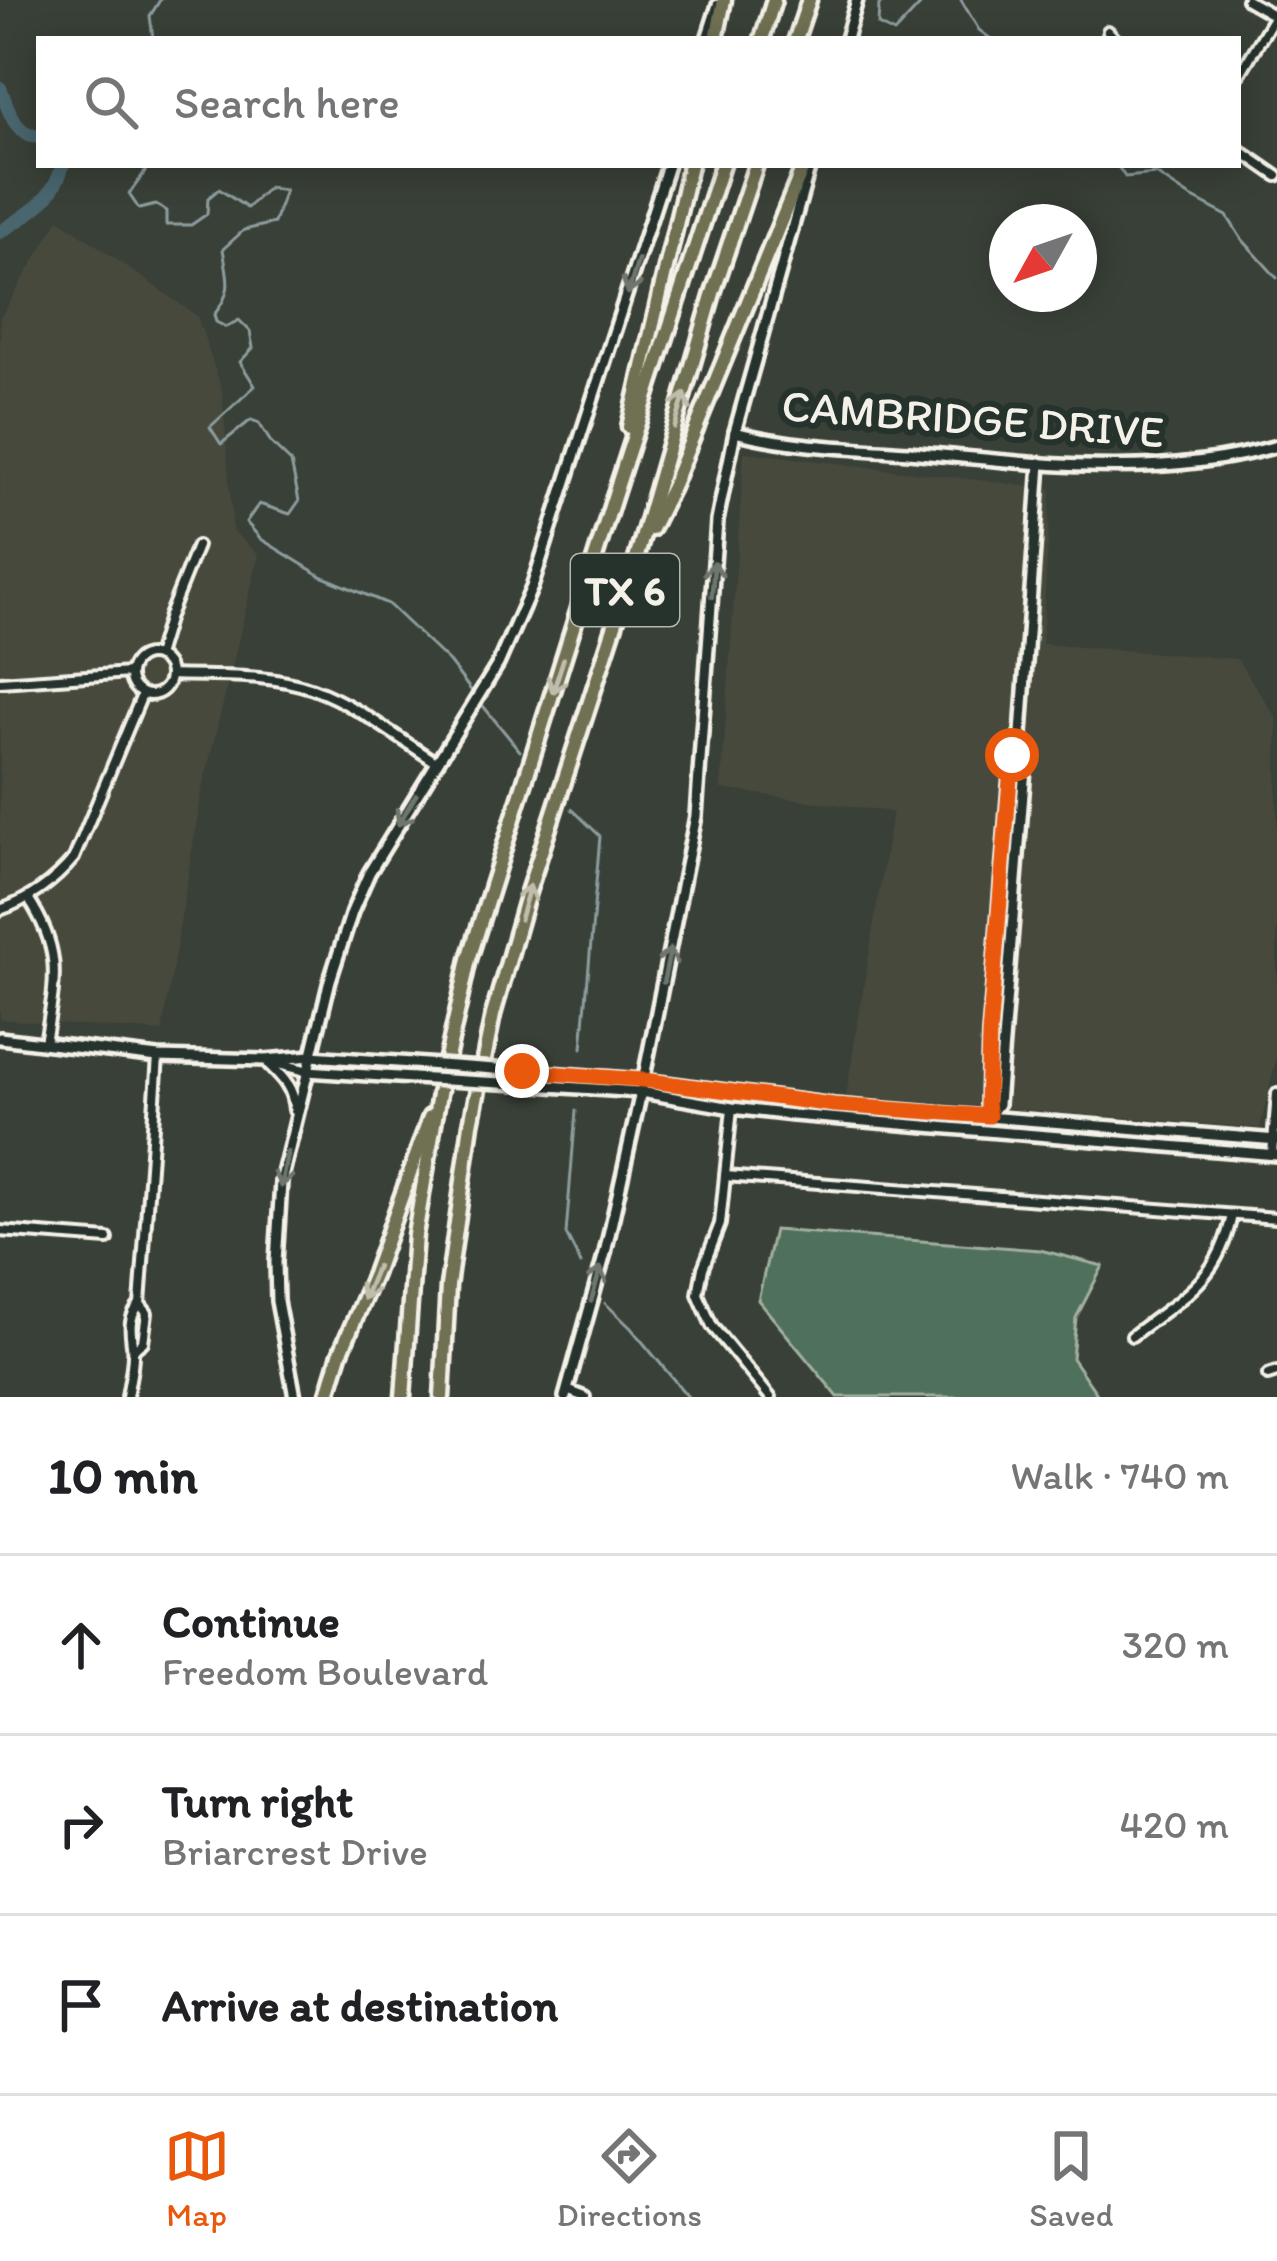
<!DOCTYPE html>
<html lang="en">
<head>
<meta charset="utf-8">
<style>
  :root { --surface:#fff; --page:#f2f2f2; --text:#202124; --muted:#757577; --line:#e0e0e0; --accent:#ea580c }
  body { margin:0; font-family:Itim,sans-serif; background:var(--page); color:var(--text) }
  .compass { position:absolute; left:989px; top:204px; width:108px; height:108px; border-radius:50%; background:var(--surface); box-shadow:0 6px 30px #0003; rotate:230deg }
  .stop { position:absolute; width:36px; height:36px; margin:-27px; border:9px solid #ea580c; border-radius:50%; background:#fff }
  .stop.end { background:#ea580c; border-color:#fff; box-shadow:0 3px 12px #0008 }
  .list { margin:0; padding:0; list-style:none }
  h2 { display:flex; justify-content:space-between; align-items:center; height:156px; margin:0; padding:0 48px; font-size:51px }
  h2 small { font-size:39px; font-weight:400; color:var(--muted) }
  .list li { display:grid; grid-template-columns:78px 1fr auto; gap:36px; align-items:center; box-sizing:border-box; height:180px; padding:0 48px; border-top:3px solid var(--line) }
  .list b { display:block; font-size:45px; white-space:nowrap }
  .list p { margin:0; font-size:39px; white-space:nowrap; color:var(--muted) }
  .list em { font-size:39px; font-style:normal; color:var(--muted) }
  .icon { flex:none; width:66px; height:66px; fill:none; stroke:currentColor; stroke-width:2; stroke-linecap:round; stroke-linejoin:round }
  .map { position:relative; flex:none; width:1277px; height:1397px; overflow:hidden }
  .search { position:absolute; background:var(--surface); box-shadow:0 6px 30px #0003; left:36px; right:36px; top:36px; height:132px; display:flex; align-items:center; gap:30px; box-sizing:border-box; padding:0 42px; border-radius:0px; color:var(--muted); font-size:45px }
  .sheet { height:696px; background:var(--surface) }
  nav { display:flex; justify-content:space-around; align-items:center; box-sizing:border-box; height:168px; border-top:3px solid var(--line); background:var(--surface); font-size:33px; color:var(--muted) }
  nav a { display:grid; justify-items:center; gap:6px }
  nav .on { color:var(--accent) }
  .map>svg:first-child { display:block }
  .built { fill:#464a3e }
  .green { fill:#4f705a; stroke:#a2b0a1; stroke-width:3 }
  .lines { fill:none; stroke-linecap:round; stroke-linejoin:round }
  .stream { stroke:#8d9d9f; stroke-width:3 }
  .river { stroke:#49656e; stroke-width:14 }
  .minor-casing { stroke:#f4f1e8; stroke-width:16 }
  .tertiary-casing { stroke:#f4f1e8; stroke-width:18 }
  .secondary-casing { stroke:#f4f1e8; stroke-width:18 }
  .motorway-casing { stroke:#f4f1e8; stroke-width:21 }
  .minor { stroke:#26332d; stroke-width:8 }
  .tertiary { stroke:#26332d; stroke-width:9 }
  .secondary { stroke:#26332d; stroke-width:9 }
  .motorway { stroke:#706f52; stroke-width:12 }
  .secondary-bridge-casing { stroke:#f4f1e8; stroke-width:18; stroke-linecap:butt }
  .secondary-bridge { stroke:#26332d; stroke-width:9 }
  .oneway { stroke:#6e766e }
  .oneway2 { stroke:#bfbdac }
  .route { stroke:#ea580c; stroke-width:15 }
  .labels { text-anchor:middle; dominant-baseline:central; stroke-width:12; stroke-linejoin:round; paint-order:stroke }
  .shield { fill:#26332d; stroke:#b6b8b0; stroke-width:3 }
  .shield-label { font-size:42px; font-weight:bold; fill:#f4f1e8 }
  .street-label { font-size:45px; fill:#f4f1e8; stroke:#26332d }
</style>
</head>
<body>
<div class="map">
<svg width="1277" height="1397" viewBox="0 0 1277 1397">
  <rect width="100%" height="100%" fill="#394037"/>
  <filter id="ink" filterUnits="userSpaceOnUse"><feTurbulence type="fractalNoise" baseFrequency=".00833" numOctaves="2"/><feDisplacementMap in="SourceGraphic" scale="24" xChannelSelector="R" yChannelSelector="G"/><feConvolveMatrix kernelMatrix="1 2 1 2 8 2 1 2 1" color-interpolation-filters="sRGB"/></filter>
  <g filter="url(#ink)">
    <g class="built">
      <path d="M59 219 197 316 222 390 233 531 259 555 202 790 162 1032 0 1019V318Z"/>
      <path d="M744 452 1051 489 1042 644 1237 659 1277 719V1055L1260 1128 846 1096 892 812 721 789Z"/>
    </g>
    <path class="green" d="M774 1230 1040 1250 1103 1266 1076 1318 1072 1358 1099 1397H838L758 1300Z"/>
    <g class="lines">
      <g class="stream">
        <path d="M888 0 879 5 878 25 894 33 925 0"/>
        <path d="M961 0 979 30 991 39"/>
        <path d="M155 39 153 38 150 16 160 0"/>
        <path d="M146 165 145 172 129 194 139 209 156 205 166 211V225H191L207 214 208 198 219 189 247 208 268 188 285 190 274 223 244 230 223 249C228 280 234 289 214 315L216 322 226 327 239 320 250 331 253 348 240 362 255 386 210 427 221 444 251 420 259 423 272 444 291 462 299 501 290 514 259 504 246 522 261 539 321 576 388 604 449 662 473 693"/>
        <path d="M1117 165 1125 177 1156 174 1189 196 1227 216 1241 238 1277 278"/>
        <path d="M479 701 520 751"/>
        <path d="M572 809 600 836 582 1048"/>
        <path d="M576 1111 566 1234 581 1264"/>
        <path d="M605 1303 631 1328 688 1397"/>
      </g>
      <g class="river">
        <path d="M0 88C9 109 13 134 39 137"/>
        <path d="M0 232C30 213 52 202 63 165"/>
      </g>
      <defs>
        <g id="minor">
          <path d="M1247 0 1275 16"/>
          <path d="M1108 31 1115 39"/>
          <path d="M1238 77 1277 12"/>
          <path d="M1238 149 1277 176"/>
          <circle cx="150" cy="675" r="20"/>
          <path d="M157 656 169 616 197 546"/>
          <path d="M170 675C215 677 269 673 313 689 357 705 396 737 436 762"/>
          <path d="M0 682 130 673"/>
          <path d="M28 898C64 953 55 981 45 1043"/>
          <path d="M0 910C29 900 54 882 74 858L142 695"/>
          <path d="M732 1108 720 1224 703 1268 698 1294 712 1326 770 1397"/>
          <path d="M1272 1155 1277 1094"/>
          <path d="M725 1176 1277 1218"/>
          <path d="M0 1231 108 1239"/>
          <path d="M1132 1336C1182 1297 1218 1282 1232 1215"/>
          <path d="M133 1350 143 1342 147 1313 140 1304"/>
          <path d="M1268 1375 1277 1372"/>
          <path d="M567 1390 585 1397"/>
          <path d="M127 1397C129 1383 133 1368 133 1354 132 1335 125 1321 140 1304L158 1057"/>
        </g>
        <g id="tertiary">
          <path d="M735 432C790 447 852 448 909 452 1032 463 1156 481 1277 446"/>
          <path d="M989 1116 998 1104 1026 756 1021 734 1040 463"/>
          <path d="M989 1116 987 1104 989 1034 1009 786 1012 755 1021 734"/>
        </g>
        <g id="secondary">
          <path d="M707 39 718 5"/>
          <path d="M846 39 857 0"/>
          <path d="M0 1038 158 1057 265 1060 311 1056 412 1063"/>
          <path d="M276 1063 307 1071 413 1078"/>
          <path d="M269 1064C284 1079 293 1088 295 1110"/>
          <path d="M522 1071 643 1080 834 1105 1277 1140"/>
          <path d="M518 1084 641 1092 732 1108 793 1115 1277 1155"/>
          <path d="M295 1397 277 1301 276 1262 281 1182 330 980 352 912 369 873 498 664 532 587 668 165"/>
          <path d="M565 1397 605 1253 641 1092 696 816 717 521 735 432 810 165"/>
        </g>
        <g id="motorway">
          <path d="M716 39 724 0"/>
          <path d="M762 39 774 0"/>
          <path d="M796 39 809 0"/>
          <path d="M629 427 690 165"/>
          <path d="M651 529 672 487 804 165"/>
          <path d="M327 1397 340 1354 374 1274 430 1117"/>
          <path d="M403 1397 415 1235 439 1094 469 959 614 497 722 165"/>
          <path d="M442 1397 448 1286 471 1124 493 1015 528 892 635 563 713 293 756 165"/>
        </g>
      </defs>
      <use href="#minor" class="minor-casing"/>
      <use href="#tertiary" class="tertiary-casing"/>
      <use href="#secondary" class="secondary-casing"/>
      <use href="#motorway" class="motorway-casing"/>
      <use href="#minor" class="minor"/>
      <use href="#tertiary" class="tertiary"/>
      <use href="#secondary" class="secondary"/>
      <use href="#motorway" class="motorway"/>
      <defs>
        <g id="secondary-bridge">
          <path d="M412 1063 522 1071"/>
          <path d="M413 1078 518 1084"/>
        </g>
      </defs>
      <use href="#secondary-bridge" class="secondary-bridge-casing"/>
      <use href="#secondary-bridge" class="secondary-bridge"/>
    </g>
    <defs><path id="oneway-shaft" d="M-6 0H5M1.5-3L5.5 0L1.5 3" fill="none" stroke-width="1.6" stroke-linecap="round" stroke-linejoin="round" transform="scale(3)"/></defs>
    <g class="oneway">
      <use href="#oneway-shaft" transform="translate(633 277) rotate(107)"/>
      <use href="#oneway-shaft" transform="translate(713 579) rotate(-86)"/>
      <use href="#oneway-shaft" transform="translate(407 810) rotate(121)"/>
      <use href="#oneway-shaft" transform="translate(667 965) rotate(-78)"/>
      <use href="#oneway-shaft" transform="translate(284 1170) rotate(101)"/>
      <use href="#oneway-shaft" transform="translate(596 1284) rotate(-74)"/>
    </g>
    <g class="oneway2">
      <use href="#oneway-shaft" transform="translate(680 410) rotate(-73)"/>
      <use href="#oneway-shaft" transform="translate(558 676) rotate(108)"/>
      <use href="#oneway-shaft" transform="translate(525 902) rotate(-74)"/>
      <use href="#oneway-shaft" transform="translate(370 1283) rotate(112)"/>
    </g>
  </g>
  <g class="lines" filter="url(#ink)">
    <path class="route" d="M522 1071 643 1080 834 1105 989 1116 987 1104 989 1034 1012 755"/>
  </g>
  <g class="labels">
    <rect class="shield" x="571" y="554" width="108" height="72" rx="9"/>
    <g class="shield-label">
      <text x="625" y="590">TX 6</text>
    </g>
    <g class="street-label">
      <text transform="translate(973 418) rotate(4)">CAMBRIDGE DRIVE</text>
    </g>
  </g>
</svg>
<svg class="compass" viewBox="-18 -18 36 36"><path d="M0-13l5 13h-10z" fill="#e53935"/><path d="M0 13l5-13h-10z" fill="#757577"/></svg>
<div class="stop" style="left:1012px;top:755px"></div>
<div class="stop end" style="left:522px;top:1071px"></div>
<div class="search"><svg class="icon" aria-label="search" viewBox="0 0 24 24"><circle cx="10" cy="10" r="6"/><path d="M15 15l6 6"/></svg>Search here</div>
</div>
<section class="sheet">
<h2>10 min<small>Walk · 740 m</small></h2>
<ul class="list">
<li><svg class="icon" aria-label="ahead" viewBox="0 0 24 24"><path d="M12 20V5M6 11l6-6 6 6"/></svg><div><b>Continue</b><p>Freedom Boulevard</p></div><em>320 m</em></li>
<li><svg class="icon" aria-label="right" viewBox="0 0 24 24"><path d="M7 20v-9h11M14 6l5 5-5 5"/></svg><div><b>Turn right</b><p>Briarcrest Drive</p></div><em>420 m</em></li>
<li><svg class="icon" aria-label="arrive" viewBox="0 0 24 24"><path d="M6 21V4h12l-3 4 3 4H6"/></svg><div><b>Arrive at destination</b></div></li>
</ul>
</section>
<nav>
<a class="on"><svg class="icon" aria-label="map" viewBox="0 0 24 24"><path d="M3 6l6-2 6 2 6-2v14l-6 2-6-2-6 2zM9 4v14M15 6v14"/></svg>Map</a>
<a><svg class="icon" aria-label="directions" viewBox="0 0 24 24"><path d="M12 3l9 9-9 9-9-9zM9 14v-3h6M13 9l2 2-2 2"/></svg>Directions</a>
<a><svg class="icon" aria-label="saved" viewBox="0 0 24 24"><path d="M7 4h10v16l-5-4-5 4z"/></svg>Saved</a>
</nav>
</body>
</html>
